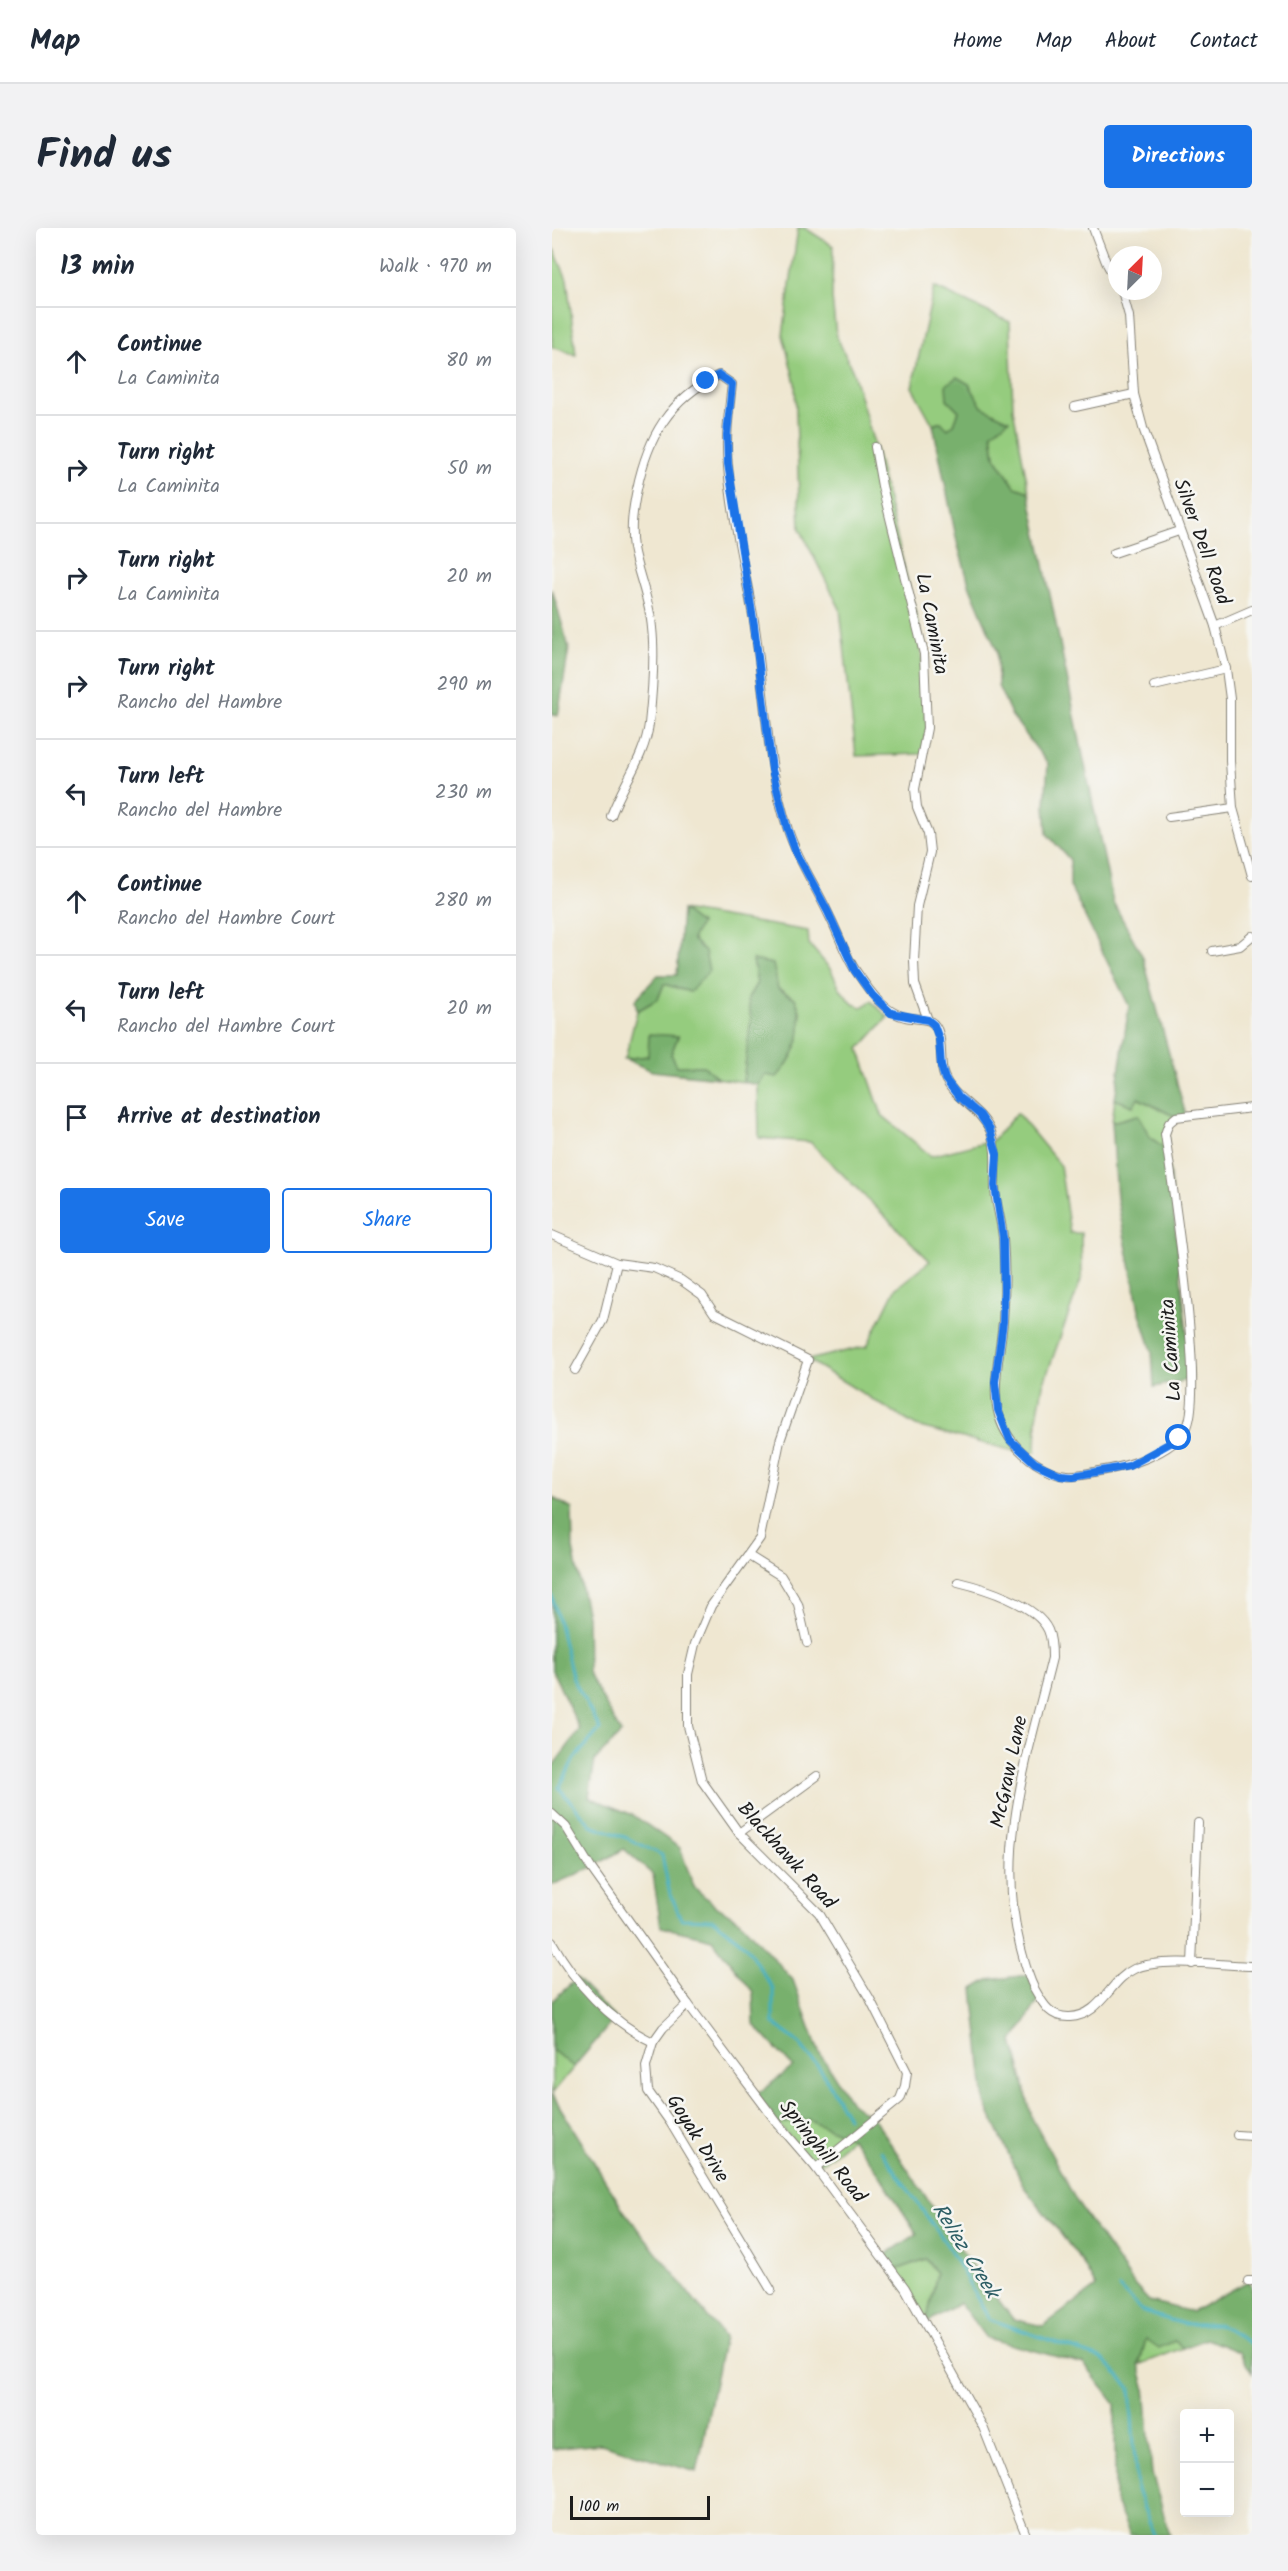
<!DOCTYPE html>
<html lang="en">
<head>
<meta charset="utf-8">
<style>
  :root { --surface:#fff; --page:#f2f2f3; --text:#1f2937; --muted:#747a83; --line:#e0e1e3; --accent:#1a73e8 }
  body { margin:0; font-family:Kalam,sans-serif; background:var(--page); color:var(--text) }
  .controls { position:absolute; right:18px; bottom:18px; display:grid; overflow:hidden; border-radius:6px; box-shadow:0 6px 24px #0002 }
  .controls button { width:54px; height:54px; display:grid; place-items:center; padding:0; border:0; border-bottom:2px solid var(--line); background:var(--surface); color:var(--text); font:30px sans-serif }
  .compass { position:absolute; left:556px; top:18px; width:54px; height:54px; border-radius:50%; background:var(--surface); box-shadow:0 6px 24px #0002; rotate:24deg }
  .scale { position:absolute; left:18px; bottom:15px; width:140px; box-sizing:border-box; padding-left:6px; border:3px solid #1c1c1c; border-top:0; font-size:16px; line-height:21px; white-space:nowrap; color:#1c1c1c; -webkit-text-stroke:4px #f6f6f2; paint-order:stroke }
  .stop { position:absolute; width:18px; height:18px; margin:-14px; border:4px solid #1a73e8; border-radius:50%; background:#fff }
  .stop.end { background:#1a73e8; border-color:#fff; box-shadow:0 2px 6px #0008 }
  .list { margin:0; padding:0; list-style:none }
  h2 { display:flex; justify-content:space-between; align-items:center; height:78px; margin:0; padding:0 24px; font-size:26px }
  h2 small { font-size:20px; font-weight:400; color:var(--muted) }
  .list li { display:grid; grid-template-columns:39px 1fr auto; gap:18px; align-items:center; box-sizing:border-box; height:108px; padding:0 24px; border-top:2px solid var(--line) }
  .list b { display:block; font-size:22px; white-space:nowrap }
  .list p { margin:0; font-size:20px; white-space:nowrap; color:var(--muted) }
  .list em { font-size:20px; font-style:normal; color:var(--muted) }
  .actions { display:flex; gap:12px; padding:18px 24px }
  .actions a { flex:1; padding:14px 0; border:2px solid var(--accent); border-radius:6px; text-align:center; font-size:21px; color:var(--accent) }
  .actions .main { background:var(--accent); color:#fff }
  .icon { flex:none; width:33px; height:33px; fill:none; stroke:currentColor; stroke-width:2; stroke-linecap:round; stroke-linejoin:round }
  .map { position:relative; flex:none; width:700px; height:2307px; overflow:hidden; border-radius:6px }
  header { display:flex; align-items:center; gap:36px; box-sizing:border-box; height:84px; padding:0 30px; background:var(--surface); border-bottom:2px solid var(--line) }
  header strong { font-size:28px }
  nav { display:flex; gap:33px; margin-inline-start:auto; font-size:21px }
  .intro { display:flex; align-items:center; justify-content:space-between; box-sizing:border-box; height:144px; padding:0 36px }
  h1 { margin:0; font-size:42px }
  .button { padding:15px 27px; border-radius:6px; background:var(--accent); color:#fff; font-size:21px; font-weight:700 }
  main { display:flex; gap:36px; padding:0 36px }
  aside { flex:1; background:var(--surface); border-radius:6px; box-shadow:0 6px 24px #0002 }
  .map>svg:first-child { display:block }
  .green { fill:#95cc7e; stroke:#58744d; stroke-width:1.5 }
  .forest { fill:#78b06d; stroke:#4a6644; stroke-width:1.5 }
  .lines { fill:none; stroke-linecap:round; stroke-linejoin:round }
  .stream { stroke:#41afbf; stroke-width:3 }
  .street-casing { stroke:#868276; stroke-width:10 }
  .street { stroke:#fff; stroke-width:8 }
  .route { stroke:#1a73e8; stroke-width:8 }
  .labels { text-anchor:middle; dominant-baseline:central; stroke-width:5; stroke-linejoin:round; paint-order:stroke }
  .street-label { font-size:20px; fill:#1c1c1c; stroke:#f6f6f2 }
  .water-label { font-size:21px; font-style:italic; fill:#2d5e65; stroke:#f6f6f2 }
</style>
</head>
<body>
<header>
<strong>Map</strong>
<nav><a>Home</a><a>Map</a><a>About</a><a>Contact</a></nav>
</header>
<div class="intro"><h1>Find us</h1><a class="button">Directions</a></div>
<main>
<aside>
<h2>13 min<small>Walk · 970 m</small></h2>
<ul class="list">
<li><svg class="icon" aria-label="ahead" viewBox="0 0 24 24"><path d="M12 20V5M6 11l6-6 6 6"/></svg><div><b>Continue</b><p>La Caminita</p></div><em>80 m</em></li>
<li><svg class="icon" aria-label="right" viewBox="0 0 24 24"><path d="M7 20v-9h11M14 6l5 5-5 5"/></svg><div><b>Turn right</b><p>La Caminita</p></div><em>50 m</em></li>
<li><svg class="icon" aria-label="right" viewBox="0 0 24 24"><path d="M7 20v-9h11M14 6l5 5-5 5"/></svg><div><b>Turn right</b><p>La Caminita</p></div><em>20 m</em></li>
<li><svg class="icon" aria-label="right" viewBox="0 0 24 24"><path d="M7 20v-9h11M14 6l5 5-5 5"/></svg><div><b>Turn right</b><p>Rancho del Hambre</p></div><em>290 m</em></li>
<li><svg class="icon" aria-label="left" viewBox="0 0 24 24"><path d="M17 20v-9H6M10 6l-5 5 5 5"/></svg><div><b>Turn left</b><p>Rancho del Hambre</p></div><em>230 m</em></li>
<li><svg class="icon" aria-label="ahead" viewBox="0 0 24 24"><path d="M12 20V5M6 11l6-6 6 6"/></svg><div><b>Continue</b><p>Rancho del Hambre Court</p></div><em>280 m</em></li>
<li><svg class="icon" aria-label="left" viewBox="0 0 24 24"><path d="M17 20v-9H6M10 6l-5 5 5 5"/></svg><div><b>Turn left</b><p>Rancho del Hambre Court</p></div><em>20 m</em></li>
<li><svg class="icon" aria-label="arrive" viewBox="0 0 24 24"><path d="M6 21V4h12l-3 4 3 4H6"/></svg><div><b>Arrive at destination</b></div></li>
</ul>
<div class="actions"><a class="main">Save</a><a>Share</a></div>
</aside>
<div class="map">
<svg width="700" height="2307" viewBox="0 0 700 2307">
  <rect width="100%" height="100%" fill="#f6f6f2"/>
  <filter id="ink" filterUnits="userSpaceOnUse"><feTurbulence type="fractalNoise" baseFrequency=".0167" numOctaves="2"/><feDisplacementMap in="SourceGraphic" scale="12" xChannelSelector="R" yChannelSelector="G"/><feConvolveMatrix kernelMatrix="1 2 1 2 8 2 1 2 1" color-interpolation-filters="sRGB"/></filter>
  <filter id="wash" filterUnits="userSpaceOnUse"><feTurbulence type="fractalNoise" baseFrequency=".008" numOctaves="4" result="noise"/><feDisplacementMap in="SourceGraphic" scale="24" xChannelSelector="R" yChannelSelector="G"/><feGaussianBlur stdDeviation="1.35" result="paint"/><feColorMatrix in="noise" values="0 0 0 0 0 0 0 0 0 0 0 0 0 0 0 0 0 1.4 0 .05"/><feComposite in="paint" operator="in"/></filter>
  <g filter="url(#wash)">
    <rect width="100%" height="100%" fill="#efe7d1"/>
    <g class="green">
      <path d="M246 0H253L281 18 280 70 284 107 301 144 323 219 368 404 375 500 370 526 304 528 288 381 248 301 243 155 231 107Z"/>
      <path d="M0 17 15 51 24 127 0 119Z"/>
      <path d="M382 59 458 94 461 181 477 264 463 259 443 229 440 205 456 192 430 179 417 156 395 171 407 183 402 196 395 202 389 194 381 197 360 159Z"/>
      <path d="M130 682 256 703 257 716 279 742 288 761 301 776 310 779 319 773 336 789 307 821 330 887 379 928 441 912 465 885 508 937 518 1005H529L530 1049 491 1157 485 1189 484 1224 462 1223 364 1198 256 1132 315 1118 343 1061 378 1033 258 914 207 910 206 857 213 846 246 815 249 785 243 770 226 761 201 732 205 755 196 770 199 791 191 854 165 850 152 838 125 839 119 826 126 809 96 828 73 831 85 783 106 771 112 756 138 764 153 724 140 711 148 696Z"/>
      <path d="M585 870 624 889 617 895 615 922 598 909 586 887 560 894 563 871 581 878Z"/>
      <path d="M0 1822 22 1839 0 1866Z"/>
      <path d="M256 1891 300 1911 264 1940 226 1896Z"/>
      <path d="M374 2031 385 2045 374 2095 341 2043Z"/>
      <path d="M594 2111 623 2113 631 2120 587 2137Z"/>
    </g>
    <g class="forest">
      <path d="M405 149 417 156 430 179 457 192 440 205 443 229 463 259 477 264 561 674 591 729 634 888 624 889 586 870 581 878 563 871 577 778 518 658V632L495 606 493 577 496 536 460 488 446 458 445 423 418 359 405 314 381 197 389 194 396 201 402 196 407 183 395 171 394 157Z"/>
      <path d="M0 361 17 420 6 488 0 487Z"/>
      <path d="M130 682 148 696 140 711 153 724 157 743 138 764 112 756 106 771 85 783 83 772 106 747H125Z"/>
      <path d="M201 732 221 736 226 761 243 770C255 800 246 826 225 849L213 847 206 857 191 854 199 791 196 770 205 755Z"/>
      <path d="M97 806 126 808 119 826 125 838H152L165 850 100 843 73 831 96 828Z"/>
      <path d="M586 887 598 909 615 922 640 1151 602 1159 600 1123 587 1082 565 971 560 894Z"/>
      <path d="M0 1269 20 1281 21 1321 35 1388 36 1444 69 1505 43 1532 37 1569 81 1587 128 1620 142 1659 162 1677 187 1692 241 1752 267 1824 299 1875 323 1892 413 2028 461 2091 491 2098 544 2059 529 2032 472 1959 433 1875 421 1761 436 1752 476 1747 488 1770 461 1813 480 1890 526 1976 583 2058 597 2073 640 2084 696 2053 700 2060V2145L687 2124 655 2111 631 2120 623 2113 607 2120 594 2111 587 2137 593 2158 600 2246 618 2307H578L563 2272V2176L532 2136 434 2110 408 2075 374 2095 385 2045 374 2031 341 2043 330 2029 365 2006 324 1941 300 1911 256 1891 226 1896 204 1867 241 1839 202 1797 201 1764 160 1711 109 1699 101 1647 72 1621 39 1640 0 1657V1539L28 1502 0 1442Z"/>
      <path d="M24 1751 63 1790 22 1839 0 1822V1773Z"/>
      <path d="M0 1866 72 1983 172 2109 145 2244 49 2216 0 2221Z"/>
    </g>
    <g class="lines">
      <g class="stream">
        <path d="M0 1368 21 1451 48 1501 22 1531 7 1560 39 1597 75 1610 110 1627 117 1662 129 1691 161 1692 193 1717 221 1761V1795L248 1816 271 1845 296 1890"/>
        <path d="M329 1923 397 2020 437 2091 551 2131 578 2160 585 2262 602 2307"/>
        <path d="M567 2060 591 2084 632 2096H666L700 2116"/>
      </g>
    </g>
  </g>
  <g filter="url(#ink)">
    <g class="lines">
      <defs>
        <g id="street">
          <path d="M541 0 554 34 565 54"/>
          <path d="M570 63 577 88 582 166 591 200 663 398 674 441 678 471V533L681 580 700 648"/>
          <path d="M523 179 582 166"/>
          <path d="M323 219 330 258 372 426 375 500 363 561 365 579 376 606 378 624 365 678 362 733 363 756 376 792"/>
          <path d="M562 325 627 303"/>
          <path d="M663 398 700 382"/>
          <path d="M602 458 674 441"/>
          <path d="M59 588C70 557 93 529 97 496 100 468 103 427 100 400 98 373 86 347 81 320 78 299 81 281 85 261 96 209 117 171 167 147L180 156C177 183 173 211 176 238 180 290 193 342 202 393 213 464 214 537 237 605 247 634 264 659 277 687 287 706 293 729 306 746 318 764 332 784 353 789 360 791 372 790 378 793 394 802 386 833 392 848 401 871 429 880 439 904 446 924 442 941 443 961 444 978 450 994 451 1010 453 1037 453 1066 451 1093 448 1133 432 1178 460 1213 472 1229 495 1246 515 1247 525 1248 537 1245 547 1243 574 1239 619 1226 634 1201 654 1168 620 954 613 906L617 895 624 889 700 880"/>
          <path d="M617 589 681 580"/>
          <path d="M660 723 688 718 700 708"/>
          <path d="M0 1007 65 1035 102 1040 129 1052 150 1067 162 1085 256 1132 228 1213 208 1310 159 1378 143 1416 136 1446V1498L150 1553 187 1605 267 1685 318 1771 355 1844 353 1858 348 1871 264 1940"/>
          <path d="M23 1142 51 1092 65 1035"/>
          <path d="M197 1328 229 1348 246 1376 255 1415"/>
          <path d="M406 1354C431 1360 484 1376 496 1402 500 1411 500 1421 500 1430 477 1524 443 1620 468 1717 472 1732 475 1746 482 1760 491 1776 498 1790 518 1789 549 1788 558 1752 582 1741 607 1729 671 1737 700 1738"/>
          <path d="M0 1586 14 1599 39 1640 136 1776 226 1896 264 1940 353 2060 431 2199 474 2307"/>
          <path d="M187 1605 265 1548"/>
          <path d="M0 1714C23 1755 57 1793 101 1814"/>
          <path d="M640 1736 646 1595"/>
          <path d="M136 1776 111 1800 101 1814 94 1838 96 1863 118 1894 219 2062"/>
          <path d="M685 1907 700 1908"/>
          <path d="M696 2053H700"/>
        </g>
      </defs>
      <use href="#street" class="street-casing"/>
      <use href="#street" class="street"/>
    </g>
  </g>
  <g class="lines" filter="url(#ink)">
    <path class="route" d="M154 153 167 147 180 156 175 207 176 236 202 397 220 542 235 600 243 622 276 684 303 743 321 768 339 785 376 792 382 797 387 811 389 838 393 851 407 869 428 887 438 902 445 926 443 958 451 1009 452 1062 451 1094 443 1154 446 1182 458 1212 483 1235 509 1247 521 1248 577 1238 627 1210"/>
  </g>
  <g class="labels">
    <g class="street-label">
      <text transform="translate(649 314) rotate(70)">Silver Dell Road</text>
      <text transform="translate(379 396) rotate(79)">La Caminita</text>
      <text transform="translate(620 1122) rotate(-94)">La Caminita</text>
      <text transform="translate(458 1544) rotate(-78)">McGraw Lane</text>
      <text transform="translate(234 1628) rotate(48)">Blackhawk Road</text>
      <text transform="translate(145 1911) rotate(58)">Goyak Drive</text>
      <text transform="translate(270 1924) rotate(51)">Springhill Road</text>
    </g>
    <g class="water-label">
      <text transform="translate(413 2023) rotate(58)">Reliez Creek</text>
    </g>
  </g>
</svg>
<div class="controls">
<button>+</button>
<button>−</button>
</div>
<svg class="compass" viewBox="-18 -18 36 36"><path d="M0-13l5 13h-10z" fill="#e53935"/><path d="M0 13l5-13h-10z" fill="#747a83"/></svg>
<div class="scale">100 m</div>
<div class="stop" style="left:627px;top:1210px"></div>
<div class="stop end" style="left:154px;top:153px"></div>
</div>
</main>
</body>
</html>
